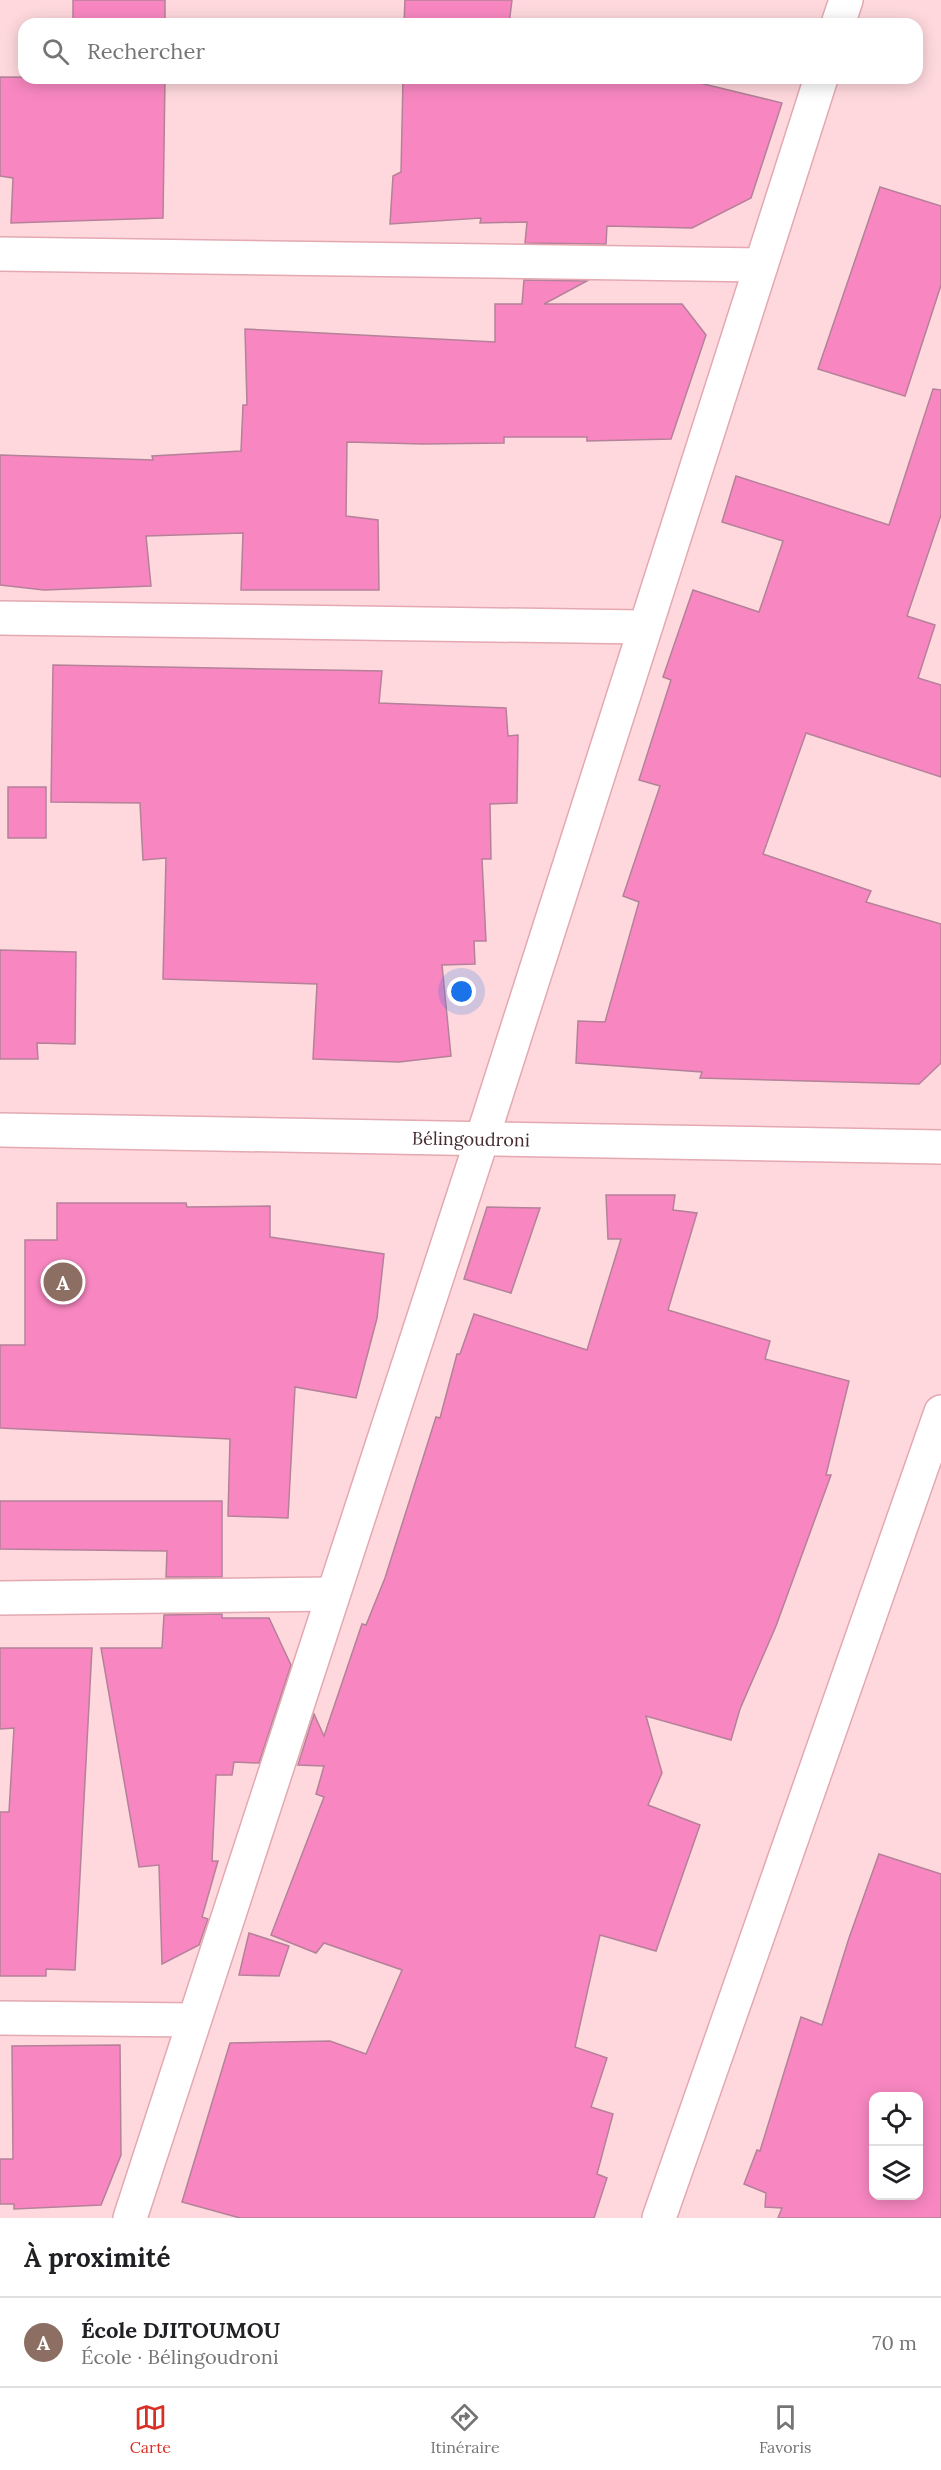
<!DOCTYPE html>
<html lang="fr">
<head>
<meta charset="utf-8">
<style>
  :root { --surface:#fff; --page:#f2f2f2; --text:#202124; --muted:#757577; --line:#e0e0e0; --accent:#d93025 }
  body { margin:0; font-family:Lora,serif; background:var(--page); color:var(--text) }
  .controls { position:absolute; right:18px; bottom:18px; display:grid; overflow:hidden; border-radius:12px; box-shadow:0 3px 15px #0003 }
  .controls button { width:54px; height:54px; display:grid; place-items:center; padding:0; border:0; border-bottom:2px solid var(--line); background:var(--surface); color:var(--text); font:30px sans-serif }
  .you { position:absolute; left:462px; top:992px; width:21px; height:21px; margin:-15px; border:4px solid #fff; border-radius:50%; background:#1a73e8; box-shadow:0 0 0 9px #1a73e833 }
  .badge { display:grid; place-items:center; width:39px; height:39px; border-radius:50%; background:var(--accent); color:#fff; font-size:20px; font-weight:700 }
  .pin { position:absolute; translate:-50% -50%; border:3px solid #fff; box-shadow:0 2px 6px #0006 }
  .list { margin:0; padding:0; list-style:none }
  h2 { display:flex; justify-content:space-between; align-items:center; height:78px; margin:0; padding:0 24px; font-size:26px }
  h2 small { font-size:20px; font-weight:400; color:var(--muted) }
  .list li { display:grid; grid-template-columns:39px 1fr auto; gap:18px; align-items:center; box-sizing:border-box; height:90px; padding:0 24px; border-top:2px solid var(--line) }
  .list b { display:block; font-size:22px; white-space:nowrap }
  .list p { margin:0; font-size:20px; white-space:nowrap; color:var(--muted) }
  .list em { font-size:20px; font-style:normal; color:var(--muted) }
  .icon { flex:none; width:33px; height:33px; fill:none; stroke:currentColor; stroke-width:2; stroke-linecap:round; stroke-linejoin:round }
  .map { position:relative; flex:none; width:941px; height:2218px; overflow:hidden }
  .search { position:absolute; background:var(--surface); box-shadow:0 3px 15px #0003; left:18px; right:18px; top:18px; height:66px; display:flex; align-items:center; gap:15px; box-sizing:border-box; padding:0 21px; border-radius:18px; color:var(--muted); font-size:22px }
  .sheet { height:168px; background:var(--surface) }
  nav { display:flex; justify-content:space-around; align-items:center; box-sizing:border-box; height:84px; border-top:2px solid var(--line); background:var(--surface); font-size:16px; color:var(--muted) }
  nav a { display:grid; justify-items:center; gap:3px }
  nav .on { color:var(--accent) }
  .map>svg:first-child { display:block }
  .building { fill:#f887c1; stroke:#b48199; stroke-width:1.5; fill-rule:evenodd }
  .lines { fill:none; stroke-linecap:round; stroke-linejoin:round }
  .minor-casing { stroke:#e4a8b1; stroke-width:36 }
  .tertiary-casing { stroke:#e4a8b1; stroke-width:36 }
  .minor { stroke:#fff; stroke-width:33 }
  .tertiary { stroke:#fff; stroke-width:33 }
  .labels { text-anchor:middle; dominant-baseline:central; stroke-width:4.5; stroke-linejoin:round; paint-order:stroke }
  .street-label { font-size:18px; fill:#442c30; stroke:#fed8dd }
</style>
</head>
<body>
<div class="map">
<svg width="941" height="2218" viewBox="0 0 941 2218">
  <rect width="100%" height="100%" fill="#fed8dd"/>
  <g class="building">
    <rect x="73" y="0" width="92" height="24"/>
    <path d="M405 0H512L509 24H404Z"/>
    <path d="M0 77 165 78 163 218 11 223 13 178 0 176Z"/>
    <path d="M403 78H557L639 81V78H679L782 103 751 198 692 228 607 226 606 244 525 243 527 222 480 223 481 218 390 224 393 176 401 172Z"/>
    <path d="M880 187 941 206V285L905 396 818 369Z"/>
    <path d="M524 280 587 281 544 304H682L706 335 671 439 587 441V437H504V443L423 444 347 442 346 516 378 520 379 590H241L243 533 146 536 151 586 44 590 0 585V455L153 460 152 456 241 451 243 405H247L245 329 495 342V304H522Z"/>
    <path d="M933 389 941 390V515L907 616 935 625 918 678 941 685V777L806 733 763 854 871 891 866 902 941 924V1063L919 1084 700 1078 702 1072 576 1063 578 1021 605 1022 639 902 623 896 660 786 639 780 671 680 663 677 693 590 759 612 783 541 722 522 736 476 889 525Z"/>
    <path d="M53 665 382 671 379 703 506 708 508 736 518 735 517 803 490 804 491 859H482L486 941H474L475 964 442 965 451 1056 399 1062 313 1059 317 984 163 979 166 858 143 860 140 803 51 802Z"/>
    <rect x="8" y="787" width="38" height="51"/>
    <path d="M0 950 76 952 75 1044 37 1043 38 1059H0Z"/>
    <path d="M606 1195H675L673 1210 697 1213 668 1310 770 1341 765 1359 849 1381 826 1475H831L776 1626 740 1709 731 1740 646 1716 662 1773 648 1805 700 1825 656 1951 600 1935 575 2047 607 2058 591 2107 613 2114 597 2174 607 2178 594 2218H240L182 2202 230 2043 330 2041 366 2054 402 1970 324 1943 316 1953 271 1935 324 1797 316 1794 324 1766 298 1765 314 1714 324 1736 362 1624 366 1625 385 1578 436 1417 440 1418 457 1354H460L474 1314 587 1350 621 1239H608Z"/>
    <path d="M57 1203H186L187 1207 270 1206V1237L384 1254 377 1318 356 1398 295 1387 288 1518 228 1516 230 1439 0 1428V1345H25V1240H57Z"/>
    <path d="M487 1207 540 1208 511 1293 464 1279Z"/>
    <path d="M0 1501H222V1577H166L167 1551 0 1549Z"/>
    <path d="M222 1614V1618H269L291 1665 259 1763 234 1762 232 1775H216L212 1861H218L202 1917 208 1919 199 1945 162 1964 159 1865 139 1867 101 1648H162L164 1615Z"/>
    <path d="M0 1648H92L75 1970 46 1969V1976H0V1812H9L14 1728 0 1729Z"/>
    <path d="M879 1854 941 1874V2218H778L782 2208 765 2207 766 2193 744 2184 757 2150 760 2151 801 2017 822 2025 849 1938ZM873 2097H918V2196H873Z"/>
    <path d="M249 1933 289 1946 279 1976 239 1975Z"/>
    <path d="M120 2045 121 2155 101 2205 14 2209V2204H0V2159H13L12 2046Z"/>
  </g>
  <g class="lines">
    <defs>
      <g id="minor">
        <path d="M838 24 846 0"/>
        <path d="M0 254 761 265"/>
        <path d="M0 618 643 627"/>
        <path d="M0 1598 332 1594"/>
        <path d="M0 2018 194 2020"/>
        <path d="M130 2218 482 1139 821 78"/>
        <path d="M659 2218 941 1412"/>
      </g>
      <g id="tertiary">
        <path id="s1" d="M0 1130 941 1147"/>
      </g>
    </defs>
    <use href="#minor" class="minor-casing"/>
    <use href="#tertiary" class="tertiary-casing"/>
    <use href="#minor" class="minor"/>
    <use href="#tertiary" class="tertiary"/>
  </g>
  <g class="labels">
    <g class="street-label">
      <text stroke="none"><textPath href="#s1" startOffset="471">Bélingoudroni</textPath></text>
    </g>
  </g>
</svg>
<div class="controls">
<button><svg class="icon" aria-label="locate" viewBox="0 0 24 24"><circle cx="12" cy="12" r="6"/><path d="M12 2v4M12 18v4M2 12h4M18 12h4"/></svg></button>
<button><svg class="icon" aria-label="layers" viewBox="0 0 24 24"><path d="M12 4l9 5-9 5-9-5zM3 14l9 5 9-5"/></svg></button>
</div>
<div class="you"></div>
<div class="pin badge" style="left:63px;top:1282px;background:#8d6e63">A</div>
<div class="search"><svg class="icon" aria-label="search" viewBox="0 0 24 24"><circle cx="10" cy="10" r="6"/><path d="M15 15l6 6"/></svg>Rechercher</div>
</div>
<section class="sheet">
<h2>À proximité<small></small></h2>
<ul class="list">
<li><span class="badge" style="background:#8d6e63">A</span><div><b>École DJITOUMOU</b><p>École · Bélingoudroni</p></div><em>70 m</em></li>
</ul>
</section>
<nav>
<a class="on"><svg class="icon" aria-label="map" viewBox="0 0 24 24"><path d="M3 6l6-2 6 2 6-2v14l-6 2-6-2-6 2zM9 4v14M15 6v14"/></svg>Carte</a>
<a><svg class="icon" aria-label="directions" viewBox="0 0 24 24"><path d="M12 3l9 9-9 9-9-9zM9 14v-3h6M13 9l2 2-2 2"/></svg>Itinéraire</a>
<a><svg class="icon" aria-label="saved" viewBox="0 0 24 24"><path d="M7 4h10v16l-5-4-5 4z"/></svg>Favoris</a>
</nav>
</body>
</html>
